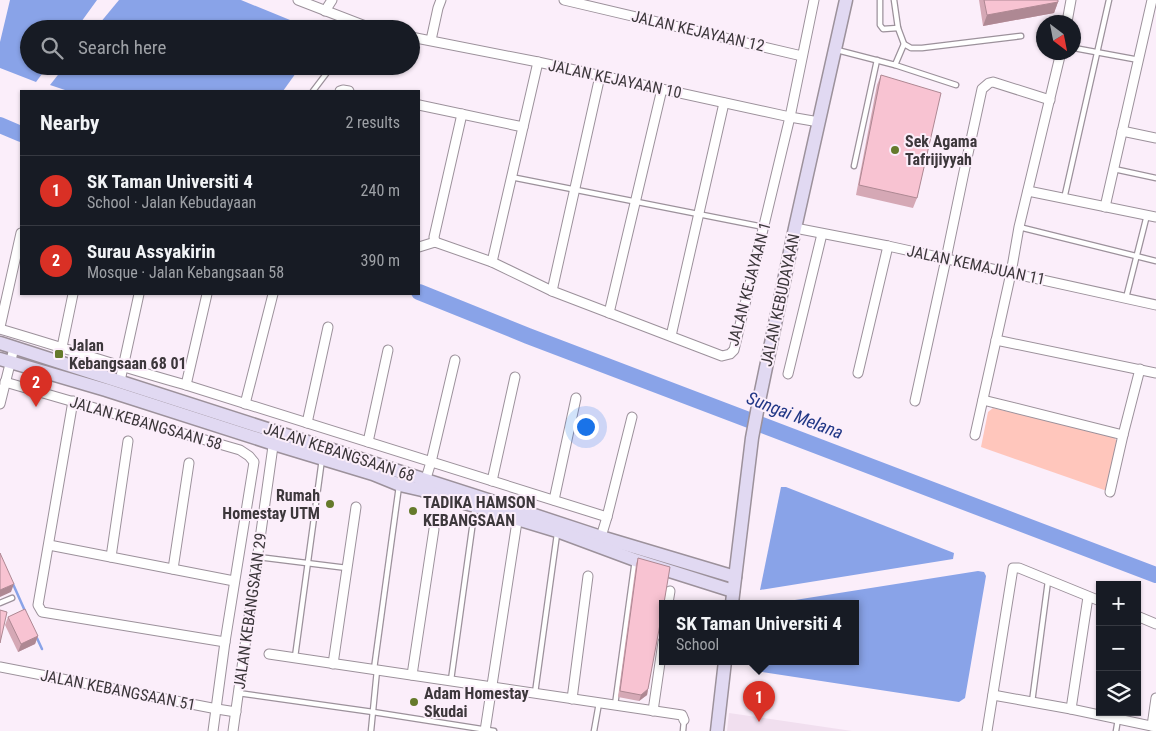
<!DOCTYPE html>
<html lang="en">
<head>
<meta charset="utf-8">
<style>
  :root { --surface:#171b24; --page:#242831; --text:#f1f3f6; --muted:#9ea1a6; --line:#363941; --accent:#d93025 }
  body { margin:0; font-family:"Roboto Condensed",sans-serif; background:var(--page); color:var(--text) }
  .controls { position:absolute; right:15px; bottom:15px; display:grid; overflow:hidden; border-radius:0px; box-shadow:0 1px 4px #0004 }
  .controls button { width:45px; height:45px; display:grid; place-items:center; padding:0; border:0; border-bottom:1px solid var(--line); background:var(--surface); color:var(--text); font:25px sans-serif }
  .compass { position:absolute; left:1036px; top:15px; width:45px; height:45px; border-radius:50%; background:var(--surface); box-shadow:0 1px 4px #0004; rotate:148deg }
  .you { position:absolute; left:585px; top:426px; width:18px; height:18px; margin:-12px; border:4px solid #fff; border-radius:50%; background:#1a73e8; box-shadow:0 0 0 8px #1a73e833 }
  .badge { display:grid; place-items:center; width:32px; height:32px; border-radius:50%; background:var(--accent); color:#fff; font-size:16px; font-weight:700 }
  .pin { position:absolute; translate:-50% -41px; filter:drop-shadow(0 1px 2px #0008) }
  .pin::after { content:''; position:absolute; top:26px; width:18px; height:15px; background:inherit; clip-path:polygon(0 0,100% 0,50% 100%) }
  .popup { position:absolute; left:659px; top:600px; width:200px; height:65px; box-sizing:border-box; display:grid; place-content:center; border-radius:0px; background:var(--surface); filter:drop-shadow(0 1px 4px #0005); font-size:16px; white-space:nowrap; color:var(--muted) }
  .popup b { font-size:19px; color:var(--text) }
  .popup::after { content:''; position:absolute; left:50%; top:100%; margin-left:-10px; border:10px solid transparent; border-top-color:var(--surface) }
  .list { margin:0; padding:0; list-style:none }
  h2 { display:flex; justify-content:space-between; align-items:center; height:65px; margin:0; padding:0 20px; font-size:21px }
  h2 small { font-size:16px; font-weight:400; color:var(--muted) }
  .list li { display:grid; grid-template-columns:32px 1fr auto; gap:15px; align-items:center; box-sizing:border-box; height:70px; padding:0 20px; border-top:1px solid var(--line) }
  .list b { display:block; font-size:19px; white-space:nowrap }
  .list p { margin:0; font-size:16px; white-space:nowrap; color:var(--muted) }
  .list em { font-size:16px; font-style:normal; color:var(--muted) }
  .icon { flex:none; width:28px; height:28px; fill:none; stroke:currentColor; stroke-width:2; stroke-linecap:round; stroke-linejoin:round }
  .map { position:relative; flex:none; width:1156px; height:731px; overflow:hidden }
  .search { position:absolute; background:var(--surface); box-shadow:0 1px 4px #0004; left:20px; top:20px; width:400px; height:55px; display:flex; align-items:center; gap:12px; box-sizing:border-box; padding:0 18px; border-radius:28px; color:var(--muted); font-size:19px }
  .panel { position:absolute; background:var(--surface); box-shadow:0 1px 4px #0004; left:20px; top:90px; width:400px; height:205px; border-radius:0px }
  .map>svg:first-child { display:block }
  .built { fill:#f1dfef }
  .green { fill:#ffc6bc }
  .water { fill:#89a3e8 }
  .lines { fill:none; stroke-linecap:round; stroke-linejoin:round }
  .stream { stroke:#89a3e8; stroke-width:2.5 }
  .river { stroke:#89a3e8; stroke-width:16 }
  .lane-casing { stroke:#9c919b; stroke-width:7 }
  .street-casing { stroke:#9c919b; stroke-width:11 }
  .secondary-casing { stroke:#9c919b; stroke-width:15 }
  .lane { stroke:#fff; stroke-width:4.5 }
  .street { stroke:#fff; stroke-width:9 }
  .secondary { stroke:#e1d9f2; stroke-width:12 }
  .wall { fill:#d5a8b5 }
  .shaded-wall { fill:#ae8893 }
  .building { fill:#f8c3d2; stroke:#ae8893 }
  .poi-dot { fill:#657a2b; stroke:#fbeefa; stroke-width:2 }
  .labels { text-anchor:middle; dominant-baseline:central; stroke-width:4; stroke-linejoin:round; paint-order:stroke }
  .street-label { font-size:16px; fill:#3c373b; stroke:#fbeefa }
  .poi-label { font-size:16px; font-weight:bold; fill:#3c373b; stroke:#fbeefa; text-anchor:start }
  .water-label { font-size:18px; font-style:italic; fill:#213786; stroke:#fbeefa }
</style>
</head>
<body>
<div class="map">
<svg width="1156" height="731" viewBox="0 0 1156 731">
  <rect width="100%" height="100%" fill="#fbeefa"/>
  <path class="built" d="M729 713 852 731H727Z"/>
  <path class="green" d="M993 408 1114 437 1118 443 1107 491 981 447 988 412Z"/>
  <g class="water">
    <path d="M10 0H97L76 29H29V66H48L36 82 0 68V42Z"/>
    <path d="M119 0H241L312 29H95Z"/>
    <path d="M65 66H301L283 91H68L50 85Z"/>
    <path d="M781 487H786L954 553 953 559 760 590Z"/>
    <path d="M978 571 984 572 986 576 965 698 959 702 755 671 752 668 753 661H855V603H776Z"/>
  </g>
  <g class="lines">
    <g class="stream">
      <path d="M13 584 25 611"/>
      <path d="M36 636 42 649"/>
    </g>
    <g class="river">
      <path d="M0 125 21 134"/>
      <path d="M419 292 528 336 1156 575"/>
    </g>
    <defs>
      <g id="lane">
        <path d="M880 0V25L883 29 898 28"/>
        <path d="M894 0 898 28 904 44 911 48H922L1021 36"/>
        <path d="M1074 48 1139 60"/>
        <path d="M837 50 895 65 904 44"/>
        <path d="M895 65 956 85"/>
        <path d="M313 91 332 66"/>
        <path d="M854 166 877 60"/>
        <path d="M1114 169 1156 178"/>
        <path d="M511 177 764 227"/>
        <path d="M1064 199 1109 0"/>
        <path d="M1019 227 1156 261"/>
        <path d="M1126 298 1147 215"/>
        <path d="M258 557 347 568"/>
        <path d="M0 603 12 598"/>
        <path d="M295 657 322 459"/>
        <path d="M374 669 399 486"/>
        <path d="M451 680 475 507"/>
        <path d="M238 693 373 712 494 731"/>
        <path d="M535 693 557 534"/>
        <path d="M1032 702 1048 581"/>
        <path d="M615 705 635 560"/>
        <path d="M371 731 377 670"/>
        <path d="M594 731 599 703"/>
        <path d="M683 731 684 720"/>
        <path d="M1116 731 1118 719"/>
      </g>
      <g id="street">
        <path d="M298 0 373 29"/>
        <path d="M564 0 802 56"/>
        <path d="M325 11 332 0"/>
        <path d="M1067 22 1071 0"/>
        <path d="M411 37 538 62 790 117 819 122"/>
        <path d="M431 40 438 8 441 0"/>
        <path d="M340 91 343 90 349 91"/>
        <path d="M419 105 523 127"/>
        <path d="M1122 131 1156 138"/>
        <path d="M1028 191 1156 217"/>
        <path d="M1105 207 1152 0"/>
        <path d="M795 228 888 246 1156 305"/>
        <path d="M435 242 492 262 552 291 722 356 730 354 734 350 790 117 814 0"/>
        <path d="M435 242 434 237 462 114"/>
        <path d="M419 247 435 242"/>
        <path d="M492 262 538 62"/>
        <path d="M552 291 600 76"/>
        <path d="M609 313 662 89"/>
        <path d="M0 327 21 233"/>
        <path d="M0 329C62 347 124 368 186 385L607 517"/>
        <path d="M671 336 724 103"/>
        <path d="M996 340 1156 373"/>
        <path d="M62 347 73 294"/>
        <path d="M858 373 888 246"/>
        <path d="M788 374 822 234"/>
        <path d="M120 381 139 294"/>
        <path d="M5 382 240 450 249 456 254 462 225 642 213 731"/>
        <path d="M186 385 207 294"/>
        <path d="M983 400 1123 435"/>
        <path d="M73 401 38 605 42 612 225 642"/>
        <path d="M915 401 946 259 964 172 982 89 989 83 993 82 1050 100"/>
        <path d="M0 404 14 348"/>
        <path d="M245 404 273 294"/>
        <path d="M307 423 328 327"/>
        <path d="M975 435 1011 273 1019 227 1061 52"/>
        <path d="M368 442 388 350"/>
        <path d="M492 481 515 377"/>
        <path d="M424 485 431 462 455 360"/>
        <path d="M1110 492 1123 435 1140 369"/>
        <path d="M554 500 576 398"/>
        <path d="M600 540 607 517 632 417"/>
        <path d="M49 545 234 581"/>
        <path d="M111 557 128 441"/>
        <path d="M173 569 189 463"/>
        <path d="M668 603 670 591"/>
        <path d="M1137 616 1156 624"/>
        <path d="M269 654 682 715 684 720"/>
        <path d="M333 664 356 507"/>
        <path d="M0 667 217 709 236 712"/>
        <path d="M412 675 434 529"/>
        <path d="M993 695 1071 709 1156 727"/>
        <path d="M572 699 588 576"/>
        <path d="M1071 709 1088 597"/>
        <path d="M653 711 663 642"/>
        <path d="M1152 726 1156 698"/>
        <path d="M233 731 274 439"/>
        <path d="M485 731 518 515"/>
        <path d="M987 731 1013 568H1019L1100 601"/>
      </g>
      <g id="secondary">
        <path d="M0 343 519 510 601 537 735 577"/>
        <path d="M0 359 106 390 274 444 373 474 400 485 422 490 557 531 635 560 733 591"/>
        <path d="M732 603 752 438 759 401 795 228 846 0"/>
        <path d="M717 731 725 661"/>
      </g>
    </defs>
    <use href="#lane" class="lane-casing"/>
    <use href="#street" class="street-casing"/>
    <use href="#secondary" class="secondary-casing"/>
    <use href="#lane" class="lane"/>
    <use href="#street" class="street"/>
    <use href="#secondary" class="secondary"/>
  </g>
  <g class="wall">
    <path d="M979 0H1058V2L1054 13 983 26Z"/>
    <path d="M881 75 917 198 913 208 856 195 877 85Z"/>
    <path d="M638 558 648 689 647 695 639 701 618 697 636 564Z"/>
    <path d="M8 617 38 636 35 644 18 652 5 625Z"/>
  </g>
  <g class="shaded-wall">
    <path d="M1058 2 1054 13 983 26 987 15Z"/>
    <path d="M14 584 11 592 0 597V590Z"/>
    <path d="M38 636 35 644 18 652 21 644Z"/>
    <path d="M648 689 647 695 639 701 641 695Z"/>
  </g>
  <g class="building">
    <path d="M984 0H1058V2L987 15Z"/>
    <path d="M881 75 941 93 917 198 859 185Z"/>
    <path d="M0 553 14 584 0 590Z"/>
    <path d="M638 558 670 567 664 603H663V608L648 689 641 695 620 691Z"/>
    <path d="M25 609 38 636 21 644 8 617Z"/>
    <path d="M0 610 7 612 0 643Z"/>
  </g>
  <g class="poi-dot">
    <circle cx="895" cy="150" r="5"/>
    <rect x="54" y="349" width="10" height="10" rx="2.5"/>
    <circle cx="330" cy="504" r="5"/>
    <circle cx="413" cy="511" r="5"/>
    <circle cx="414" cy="702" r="5"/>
  </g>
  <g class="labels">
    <g class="street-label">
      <text transform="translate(698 31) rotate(13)">JALAN KEJAYAAN 12</text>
      <text transform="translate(615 79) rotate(12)">JALAN KEJAYAAN 10</text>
      <text transform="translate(976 265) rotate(12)">JALAN KEMAJUAN 11</text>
      <text transform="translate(749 284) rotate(-75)">JALAN KEJAYAAN 1</text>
      <text transform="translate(780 300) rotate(-78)">JALAN KEBUDAYAAN</text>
      <text transform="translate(146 423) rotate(16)">JALAN KEBANGSAAN 58</text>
      <text transform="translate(339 452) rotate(18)">JALAN KEBANGSAAN 68</text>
      <text transform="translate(250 611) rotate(-82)">JALAN KEBANGSAAN 29</text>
      <text transform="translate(118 690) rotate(11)">JALAN KEBANGSAAN 51</text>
    </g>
    <g class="poi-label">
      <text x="905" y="141">Sek Agama<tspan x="905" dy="18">Tafrijiyyah</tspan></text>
      <text x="69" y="345">Jalan<tspan x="69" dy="18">Kebangsaan 68 01</tspan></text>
      <text x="320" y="495" text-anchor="end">Rumah<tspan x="320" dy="18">Homestay UTM</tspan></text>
      <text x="423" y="502">TADIKA HAMSON<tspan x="423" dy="18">KEBANGSAAN</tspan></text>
      <text x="424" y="693">Adam Homestay<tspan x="424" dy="18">Skudai</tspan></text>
    </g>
    <g class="water-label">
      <text transform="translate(795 415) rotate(21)">Sungai Melana</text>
    </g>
  </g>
</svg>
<div class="controls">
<button>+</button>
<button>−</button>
<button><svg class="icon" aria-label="layers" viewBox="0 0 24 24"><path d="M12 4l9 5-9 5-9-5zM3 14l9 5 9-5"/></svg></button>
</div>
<svg class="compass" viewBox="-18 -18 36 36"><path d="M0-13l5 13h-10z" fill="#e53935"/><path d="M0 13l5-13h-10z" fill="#9ea1a6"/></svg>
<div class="you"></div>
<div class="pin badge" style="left:759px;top:722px">1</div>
<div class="popup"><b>SK Taman Universiti 4</b>School</div>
<div class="pin badge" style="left:36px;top:407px">2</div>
<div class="search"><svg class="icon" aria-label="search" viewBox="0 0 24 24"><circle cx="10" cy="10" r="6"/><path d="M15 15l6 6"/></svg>Search here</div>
<section class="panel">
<h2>Nearby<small>2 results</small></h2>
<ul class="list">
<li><span class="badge">1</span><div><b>SK Taman Universiti 4</b><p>School · Jalan Kebudayaan</p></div><em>240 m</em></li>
<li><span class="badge">2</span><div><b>Surau Assyakirin</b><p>Mosque · Jalan Kebangsaan 58</p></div><em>390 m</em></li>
</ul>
</section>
</div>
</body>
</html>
